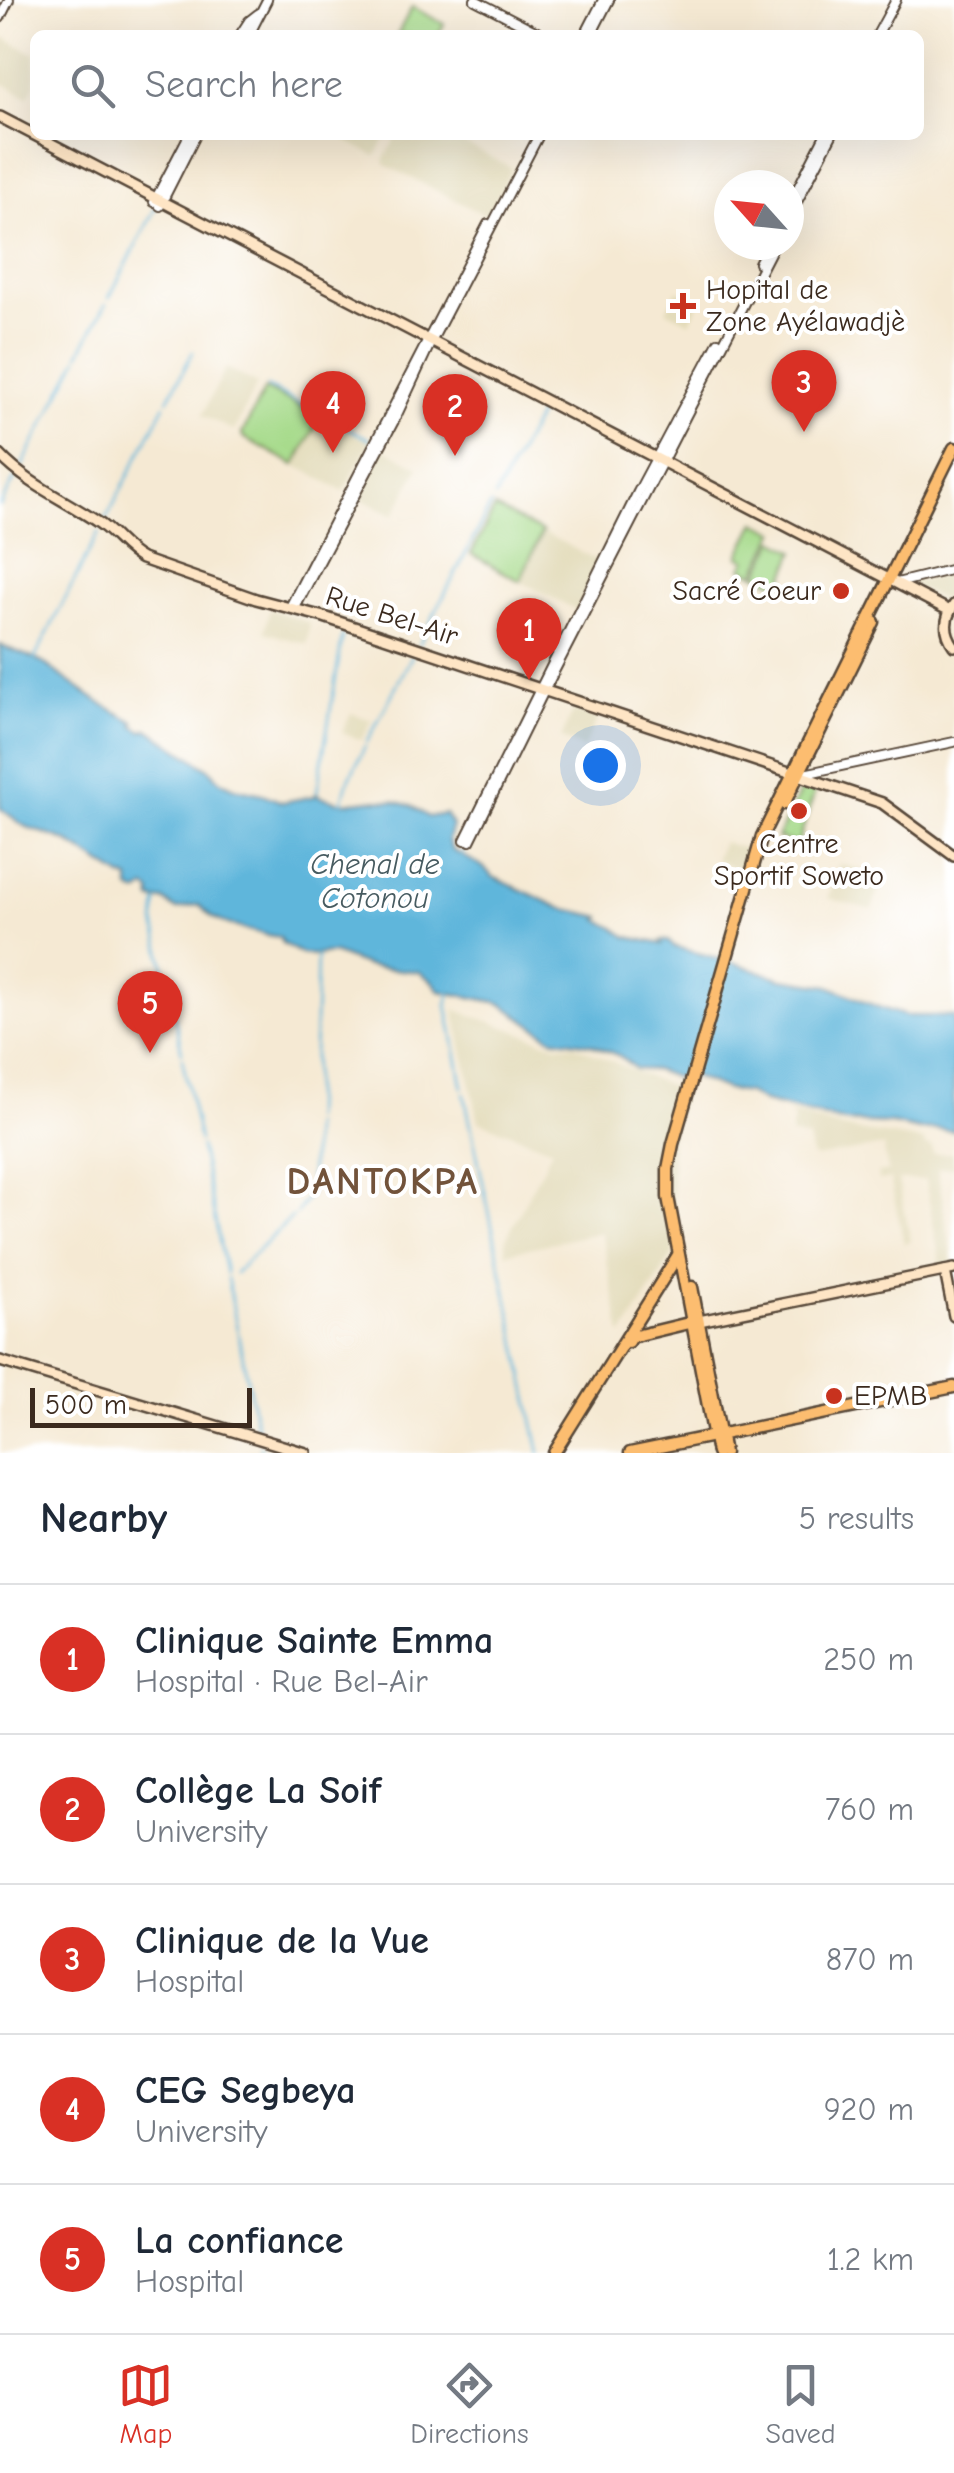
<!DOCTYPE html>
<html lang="en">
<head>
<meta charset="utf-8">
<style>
  :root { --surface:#fff; --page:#f6f6f7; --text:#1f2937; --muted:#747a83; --line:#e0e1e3; --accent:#d93025 }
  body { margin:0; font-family:"Comic Neue",sans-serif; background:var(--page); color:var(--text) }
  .compass { position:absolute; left:714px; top:170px; width:90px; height:90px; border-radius:50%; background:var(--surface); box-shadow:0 10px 40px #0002; rotate:297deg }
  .scale { position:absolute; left:30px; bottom:25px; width:222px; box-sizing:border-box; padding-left:10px; border:5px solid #3b2a1e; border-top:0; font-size:28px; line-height:35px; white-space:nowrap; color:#3b2a1e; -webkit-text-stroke:8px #fff; paint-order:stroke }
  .you { position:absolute; left:600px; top:765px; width:35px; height:35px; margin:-25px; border:8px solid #fff; border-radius:50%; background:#1a73e8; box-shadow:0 0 0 15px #1a73e833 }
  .badge { display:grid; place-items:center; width:65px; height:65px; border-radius:50%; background:var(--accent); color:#fff; font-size:32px; font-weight:700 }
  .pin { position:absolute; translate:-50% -82px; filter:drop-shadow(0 2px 5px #0008) }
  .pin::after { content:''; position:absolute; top:52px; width:35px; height:30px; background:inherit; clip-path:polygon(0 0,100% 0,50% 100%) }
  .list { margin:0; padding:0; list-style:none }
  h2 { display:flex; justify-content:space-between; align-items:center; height:130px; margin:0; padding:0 40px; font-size:42px }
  h2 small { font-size:32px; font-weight:400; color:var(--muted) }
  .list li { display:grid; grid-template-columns:65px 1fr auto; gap:30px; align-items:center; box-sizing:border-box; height:150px; padding:0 40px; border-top:2px solid var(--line) }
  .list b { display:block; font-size:38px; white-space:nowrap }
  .list p { margin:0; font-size:32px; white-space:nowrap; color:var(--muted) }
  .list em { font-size:32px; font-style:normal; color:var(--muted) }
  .icon { flex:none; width:55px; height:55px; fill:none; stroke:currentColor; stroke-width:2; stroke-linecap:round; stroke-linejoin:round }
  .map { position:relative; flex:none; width:954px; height:1453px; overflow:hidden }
  .search { position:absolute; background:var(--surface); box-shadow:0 10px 40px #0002; left:30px; right:30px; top:30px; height:110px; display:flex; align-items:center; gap:25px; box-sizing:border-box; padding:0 35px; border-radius:15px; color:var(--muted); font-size:38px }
  .sheet { height:880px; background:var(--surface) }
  nav { display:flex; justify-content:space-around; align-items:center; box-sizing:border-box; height:140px; border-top:2px solid var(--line); background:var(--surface); font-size:28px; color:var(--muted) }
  nav a { display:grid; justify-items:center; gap:5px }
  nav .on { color:var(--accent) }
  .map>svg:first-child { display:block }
  .built { fill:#e3dbba }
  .green { fill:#a6da8a; stroke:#708254; stroke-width:2.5 }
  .water { fill:#5eb6db; stroke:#4c707c; stroke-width:2.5 }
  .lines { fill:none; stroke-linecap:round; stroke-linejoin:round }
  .stream { stroke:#5eb6db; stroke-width:2.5 }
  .tertiary-casing { stroke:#574739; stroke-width:12 }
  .secondary-casing { stroke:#574739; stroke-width:14 }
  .primary-casing { stroke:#574739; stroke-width:15 }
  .tertiary { stroke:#fff; stroke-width:8 }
  .secondary { stroke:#fee5c5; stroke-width:9 }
  .primary { stroke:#fcbd6f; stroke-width:10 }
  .poi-dot { fill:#c8321e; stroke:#fff; stroke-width:4 }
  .labels { text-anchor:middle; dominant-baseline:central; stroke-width:8; stroke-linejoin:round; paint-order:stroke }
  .poi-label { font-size:28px; fill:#3b2a1e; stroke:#fff; text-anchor:start }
  .street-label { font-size:28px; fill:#3b2a1e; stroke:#fff }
  .water-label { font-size:30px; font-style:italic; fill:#475b60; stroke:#fff }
  .district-label { font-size:38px; font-weight:bold; letter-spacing:2.5px; fill:#72533b; stroke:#fff }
</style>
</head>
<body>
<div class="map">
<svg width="954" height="1453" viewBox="0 0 954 1453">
  <rect width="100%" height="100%" fill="#fff"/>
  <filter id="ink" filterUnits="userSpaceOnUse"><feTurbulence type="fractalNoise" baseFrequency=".01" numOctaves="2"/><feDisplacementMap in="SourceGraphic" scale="20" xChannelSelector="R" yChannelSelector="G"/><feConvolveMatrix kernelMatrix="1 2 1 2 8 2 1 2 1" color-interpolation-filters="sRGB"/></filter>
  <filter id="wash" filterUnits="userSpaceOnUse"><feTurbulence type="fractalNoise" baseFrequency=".0048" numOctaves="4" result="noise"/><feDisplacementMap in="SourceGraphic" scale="40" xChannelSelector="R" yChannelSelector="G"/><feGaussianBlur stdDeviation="2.25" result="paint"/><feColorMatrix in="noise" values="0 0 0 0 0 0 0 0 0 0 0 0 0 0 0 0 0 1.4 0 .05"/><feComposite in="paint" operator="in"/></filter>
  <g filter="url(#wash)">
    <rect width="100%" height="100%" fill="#f5e9d3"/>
    <g class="built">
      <path d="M0 36 35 54V83L28 97 0 82Z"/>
      <path d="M346 135H387L376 156 344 140Z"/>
      <path d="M397 135H447L510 167 511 171 488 214 485 215 386 165 384 161Z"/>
      <path d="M677 290 700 302 690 322 666 310Z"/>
      <path d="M226 368 257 384 234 431 202 415Z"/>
      <path d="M320 417 370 442 344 491 295 465Z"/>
      <path d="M384 449 419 467 394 515 357 497 381 450Z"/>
      <path d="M542 532 602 563 578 611 520 581Z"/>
      <path d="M954 573V596L948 602 912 586 914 582Z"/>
      <path d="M270 609 310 623 307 644 264 632Z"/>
      <path d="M574 710 598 718 583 749 561 738Z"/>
      <path d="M351 713 372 720 362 740 342 733Z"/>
      <path d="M723 842 746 849 739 871 715 859Z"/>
      <path d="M839 864 882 876 872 910 828 898Z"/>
      <path d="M454 1009 555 1045H574L683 1092 671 1139 674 1253 622 1336 601 1232 506 1253 505 1241 552 1149 479 1121Z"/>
      <path d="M791 1113 846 1129 924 1141 925 1146 932 1147 933 1154 954 1153V1167L937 1169 954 1267 942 1270 925 1180H898L911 1241 904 1244 890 1179 879 1181 877 1173 888 1171 883 1146 815 1158 812 1156 808 1138 790 1134 794 1122Z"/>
    </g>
    <g class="green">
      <path d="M412 7 444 24 438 35H397Z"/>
      <path d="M265 389 320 417 295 465 243 437 242 434Z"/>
      <path d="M495 508 542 532 520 581 471 554Z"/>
      <path d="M756 522 776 532 755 574 742 568 746 560 739 556Z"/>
      <path d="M775 540 795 551 781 585 758 575Z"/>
      <path d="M804 784 816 788 798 844 777 838Z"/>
    </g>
    <path class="water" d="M0 645C17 653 37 657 52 669 81 690 102 706 135 722L133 725 143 731 148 729 209 769 222 782 235 788 262 794 282 802 315 796 317 793 319 796 343 803 371 800 393 801 412 806 428 817 445 814 452 825 448 840 452 850 482 866 493 877 561 908 602 917 599 920 615 928 628 937 662 944 661 941H668L675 947 735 963 782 979 829 986 875 1006 906 1016H954V1131L935 1129 920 1130 892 1124 845 1122 764 1102 748 1093 727 1090 689 1075 677 1078 654 1070 636 1069 620 1056 591 1044 552 1038 500 1003 440 991 432 981 419 972 367 966 333 953 312 955 302 954 282 943 279 937C265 935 223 925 211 916 207 913 203 908 199 905 179 905 182 917 164 900H152L151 891 146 888 138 893 130 889V879L122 877 66 841 24 826 0 808Z"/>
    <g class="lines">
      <g class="stream">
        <path d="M109 298 156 207"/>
        <path d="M79 355 106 304"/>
        <path d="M267 387 371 440"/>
        <path d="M168 400 193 352"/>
        <path d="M21 468 78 359"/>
        <path d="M495 497 541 410"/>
        <path d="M0 506 15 478"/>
        <path d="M105 521 165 405"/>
        <path d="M419 644 491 505"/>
        <path d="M34 660 99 532"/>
        <path d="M367 742 412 656"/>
        <path d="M317 792 343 634"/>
        <path d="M341 804 347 784 365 746"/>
        <path d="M461 856 468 841"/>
        <path d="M157 902 155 922 182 1053"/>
        <path d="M450 992 447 1005 463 1088"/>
        <path d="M182 1058 199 1141"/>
        <path d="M464 1093 540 1453"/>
        <path d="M312 1119 317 956"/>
        <path d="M200 1147 226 1273"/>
        <path d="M297 1213 310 1193 312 1125"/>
        <path d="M235 1273 293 1216"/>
        <path d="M227 1278 258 1433"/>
        <path d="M260 1446 262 1453"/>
      </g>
    </g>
  </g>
  <g filter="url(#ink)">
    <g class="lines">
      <defs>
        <g id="tertiary">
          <path d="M475 0 543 35"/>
          <path d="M0 18 9 0"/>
          <path d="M240 35 249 21 258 14"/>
          <path d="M249 35 267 0"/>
          <path d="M585 35 603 0"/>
          <path d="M591 35 609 0"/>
          <path d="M877 35 896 0"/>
          <path d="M154 202 189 135"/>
          <path d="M789 205 825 135"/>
          <path d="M160 206 196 135"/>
          <path d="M789 217 832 135"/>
          <path d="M759 263 768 245"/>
          <path d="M897 583 954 569"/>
          <path d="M290 607 488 224"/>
          <path d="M295 608 395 419 429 346 539 135"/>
          <path d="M799 775 954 742"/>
          <path d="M465 840 638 492 718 342"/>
          <path d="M470 841 542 695 774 245"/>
        </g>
        <g id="secondary">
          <path d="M0 117 950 611"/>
          <path d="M0 455C27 484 67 501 99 523 115 534 125 550 142 559L256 599 324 617 882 803 954 856"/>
          <path d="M954 605C944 619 944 632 954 646"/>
          <path d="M945 1271 954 1316"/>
          <path d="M699 1321 954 1269"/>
          <path d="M0 1361 306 1453"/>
        </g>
        <g id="primary">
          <path d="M784 804 874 622"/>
          <path d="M692 1287 724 1453"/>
          <path d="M628 1342 631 1337 697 1321"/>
          <path d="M554 1453 678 1255"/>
          <path d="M630 1453 954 1387"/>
          <path d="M717 1453 668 1197V1169L673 1144 762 836 954 448"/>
        </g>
      </defs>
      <use href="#tertiary" class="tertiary-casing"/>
      <use href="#secondary" class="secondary-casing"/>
      <use href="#primary" class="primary-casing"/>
      <use href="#tertiary" class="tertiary"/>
      <use href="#secondary" class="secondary"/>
      <use href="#primary" class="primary"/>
    </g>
  </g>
  <g class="poi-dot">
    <path d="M678 291h10v10h10v10h-10v10h-10v-10h-10v-10h10z"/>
    <circle cx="841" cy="591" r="10"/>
    <circle cx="799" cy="811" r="10"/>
    <circle cx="834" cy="1396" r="10"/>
  </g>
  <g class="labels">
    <g class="poi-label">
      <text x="706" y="290">Hopital de<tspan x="706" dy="32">Zone Ayélawadjè</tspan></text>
      <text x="821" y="591" text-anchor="end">Sacré Coeur</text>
      <text x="799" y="844" text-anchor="middle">Centre<tspan x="799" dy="32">Sportif Soweto</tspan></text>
      <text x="854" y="1396">EPMB</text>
    </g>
    <g class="street-label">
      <text transform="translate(392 616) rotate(18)">Rue Bel-Air</text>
    </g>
    <g class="water-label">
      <text x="375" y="864">Chenal de<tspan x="375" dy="34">Cotonou</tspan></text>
    </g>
    <g class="district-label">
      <text x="383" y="1182">DANTOKPA</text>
    </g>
  </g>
</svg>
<svg class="compass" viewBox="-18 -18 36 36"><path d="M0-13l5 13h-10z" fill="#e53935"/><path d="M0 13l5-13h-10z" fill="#747a83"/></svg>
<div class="scale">500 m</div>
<div class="you"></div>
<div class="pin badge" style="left:529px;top:680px">1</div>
<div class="pin badge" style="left:455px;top:456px">2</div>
<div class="pin badge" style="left:804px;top:432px">3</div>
<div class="pin badge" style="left:333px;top:453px">4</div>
<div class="pin badge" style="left:150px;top:1053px">5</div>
<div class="search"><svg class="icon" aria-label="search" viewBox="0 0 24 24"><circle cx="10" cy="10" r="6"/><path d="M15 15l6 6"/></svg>Search here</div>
</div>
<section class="sheet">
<h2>Nearby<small>5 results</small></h2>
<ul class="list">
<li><span class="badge">1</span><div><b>Clinique Sainte Emma</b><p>Hospital · Rue Bel-Air</p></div><em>250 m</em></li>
<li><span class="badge">2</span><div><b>Collège La Soif</b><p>University</p></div><em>760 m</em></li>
<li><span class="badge">3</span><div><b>Clinique de la Vue</b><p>Hospital</p></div><em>870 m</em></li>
<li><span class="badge">4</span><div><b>CEG Segbeya</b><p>University</p></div><em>920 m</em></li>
<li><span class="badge">5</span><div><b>La confiance</b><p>Hospital</p></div><em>1.2 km</em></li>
</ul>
</section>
<nav>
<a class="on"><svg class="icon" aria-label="map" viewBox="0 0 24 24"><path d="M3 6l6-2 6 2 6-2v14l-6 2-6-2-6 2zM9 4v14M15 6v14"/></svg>Map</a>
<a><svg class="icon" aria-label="directions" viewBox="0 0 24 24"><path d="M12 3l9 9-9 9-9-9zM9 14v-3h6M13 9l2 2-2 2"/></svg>Directions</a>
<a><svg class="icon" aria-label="saved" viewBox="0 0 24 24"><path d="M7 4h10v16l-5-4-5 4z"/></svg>Saved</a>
</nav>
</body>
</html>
